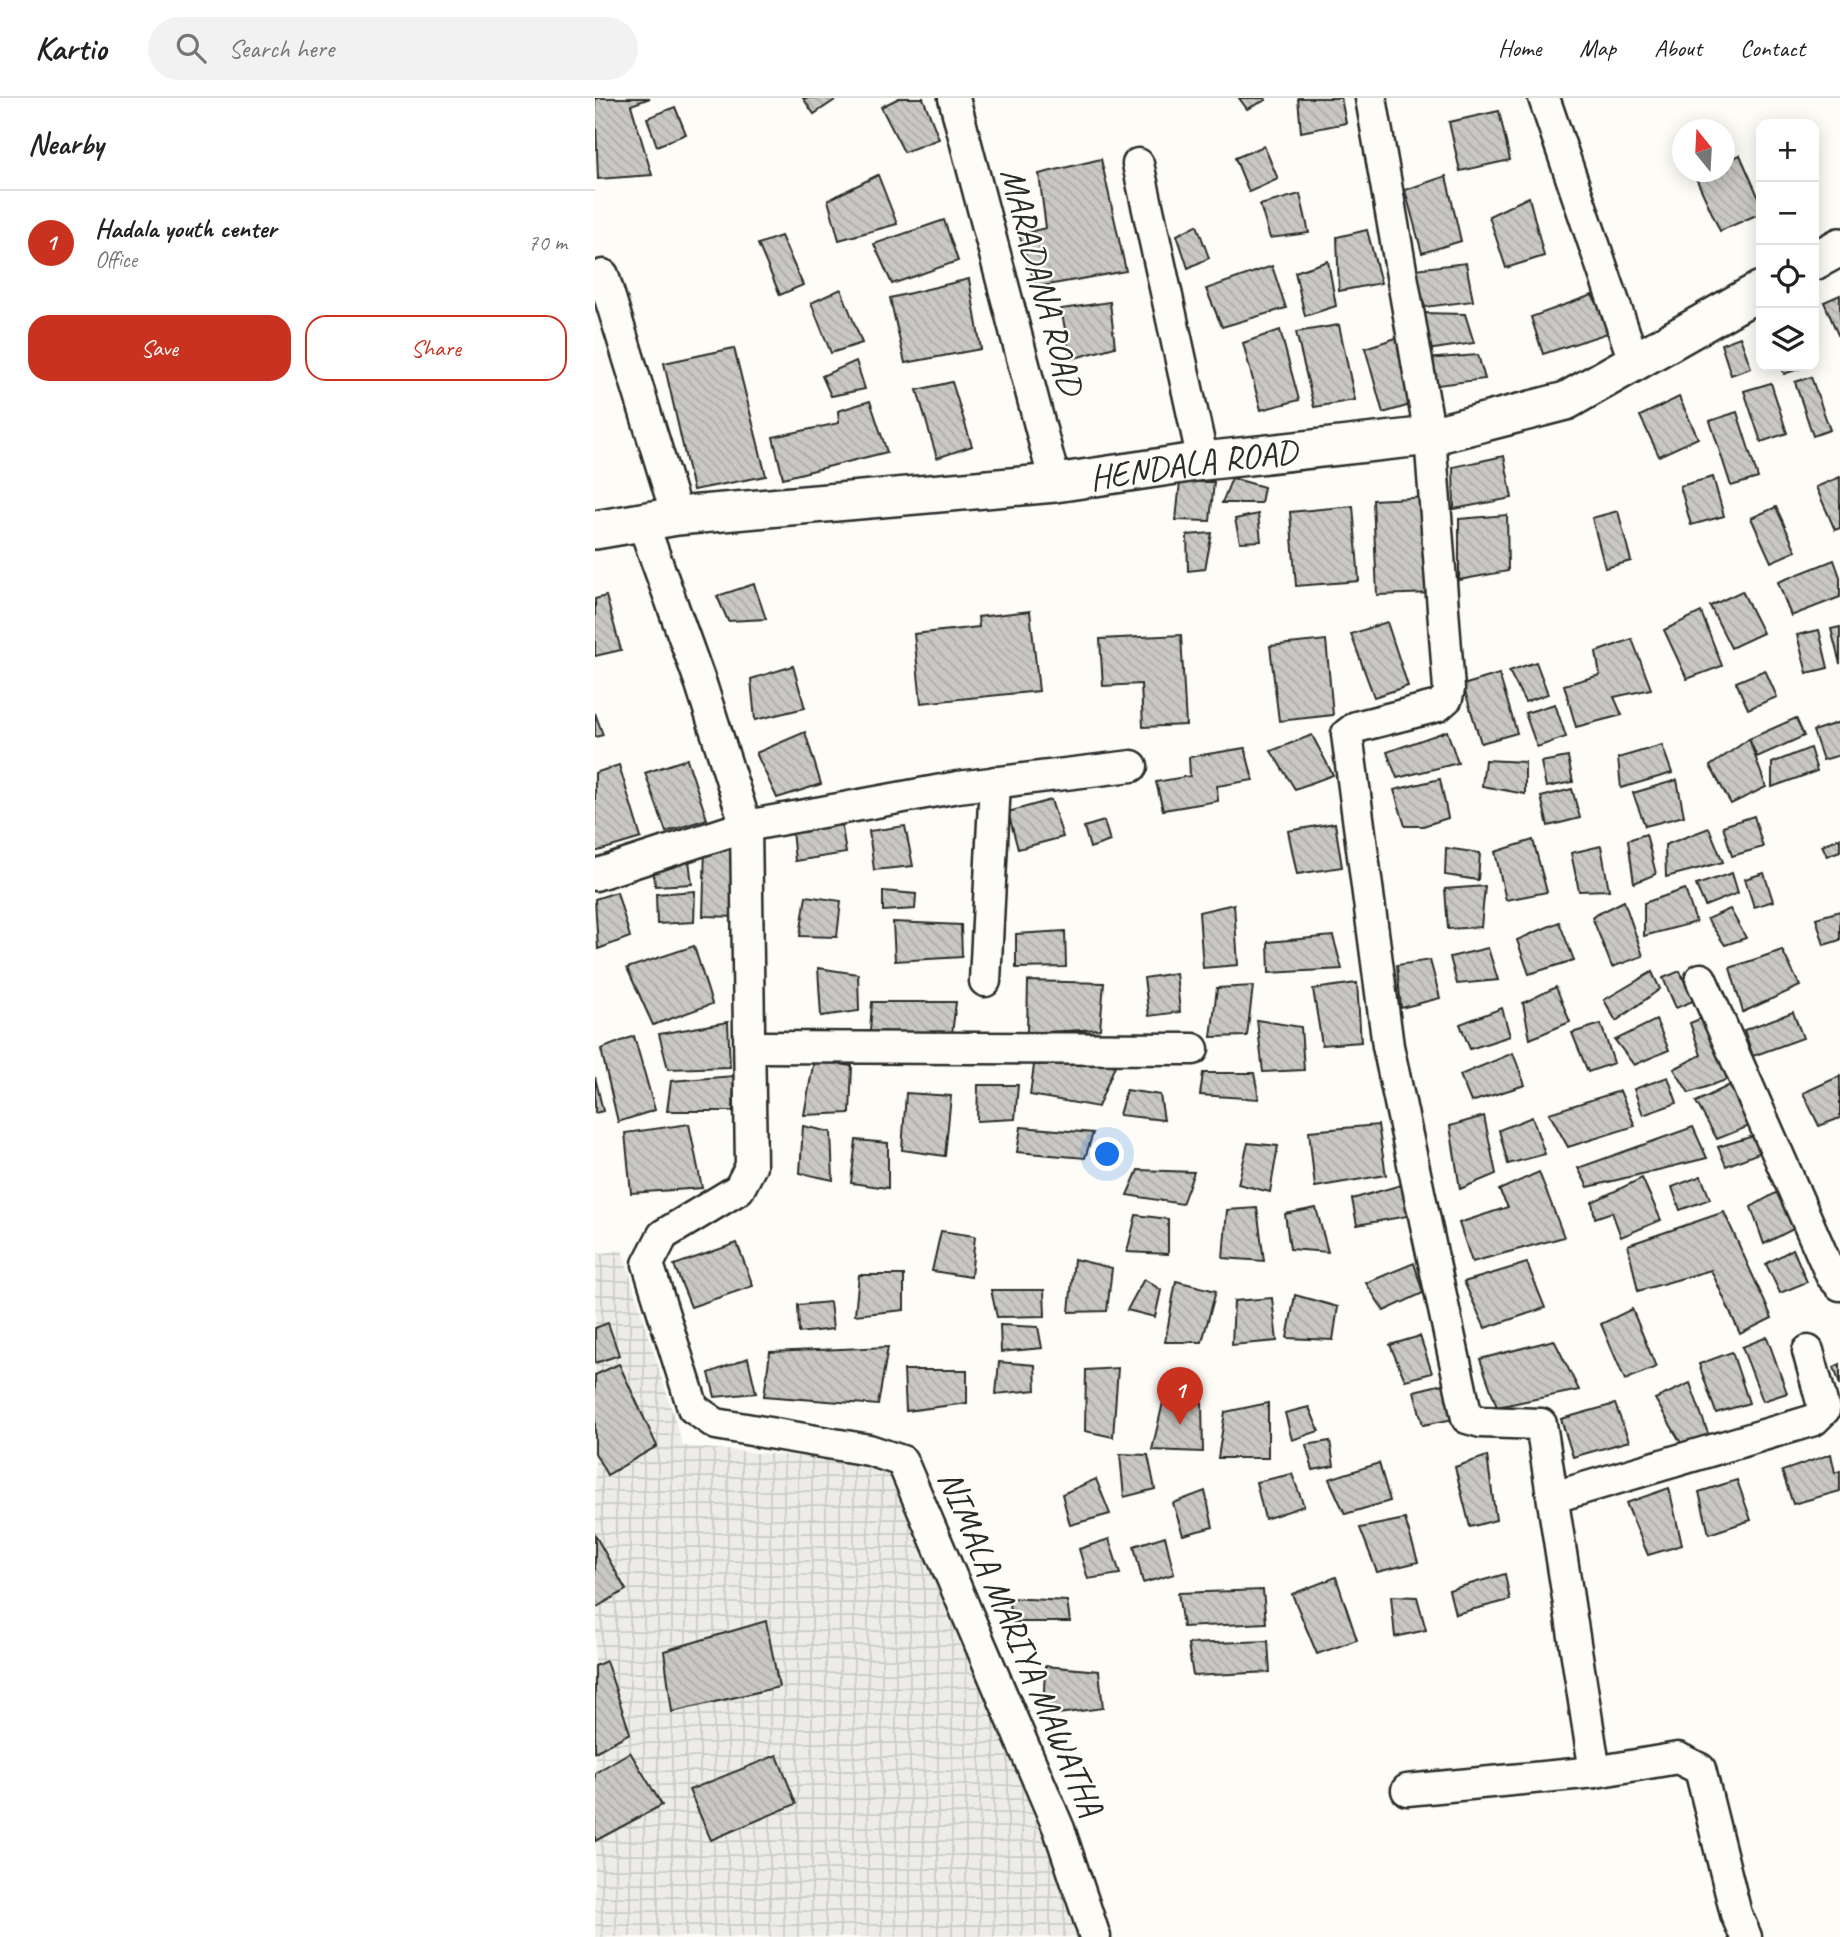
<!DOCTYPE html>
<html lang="en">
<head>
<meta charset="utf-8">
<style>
  :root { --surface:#fff; --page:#f2f2f2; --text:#222; --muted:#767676; --line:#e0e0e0; --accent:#c8321e }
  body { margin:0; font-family:Caveat,sans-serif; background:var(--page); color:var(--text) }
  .controls { position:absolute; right:21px; top:21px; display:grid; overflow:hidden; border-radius:14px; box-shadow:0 4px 18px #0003 }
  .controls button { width:63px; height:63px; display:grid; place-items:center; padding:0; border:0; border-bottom:2px solid var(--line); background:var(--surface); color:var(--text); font:35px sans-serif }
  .compass { position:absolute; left:1077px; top:21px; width:63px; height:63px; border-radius:50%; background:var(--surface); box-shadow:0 4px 18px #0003; rotate:342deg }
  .you { position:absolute; left:513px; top:1057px; width:24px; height:24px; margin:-18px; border:5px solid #fff; border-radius:50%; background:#1a73e8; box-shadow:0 0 0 10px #1a73e833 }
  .badge { display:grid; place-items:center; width:46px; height:46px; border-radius:50%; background:var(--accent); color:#fff; font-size:23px; font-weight:700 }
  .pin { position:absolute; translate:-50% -58px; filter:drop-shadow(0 2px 4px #0008) }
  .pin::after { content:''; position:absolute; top:37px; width:24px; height:21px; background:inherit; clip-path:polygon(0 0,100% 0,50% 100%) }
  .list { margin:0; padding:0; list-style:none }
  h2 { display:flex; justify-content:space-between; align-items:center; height:91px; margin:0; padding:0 28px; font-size:30px }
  h2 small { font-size:23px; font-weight:400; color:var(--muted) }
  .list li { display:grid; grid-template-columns:46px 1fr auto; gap:21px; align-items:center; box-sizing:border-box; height:105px; padding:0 28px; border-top:2px solid var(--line) }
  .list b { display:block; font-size:26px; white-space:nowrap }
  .list p { margin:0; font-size:23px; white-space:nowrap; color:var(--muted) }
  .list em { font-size:23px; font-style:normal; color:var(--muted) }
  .actions { display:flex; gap:14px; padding:21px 28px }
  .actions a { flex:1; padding:16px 0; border:2px solid var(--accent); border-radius:21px; text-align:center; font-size:24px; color:var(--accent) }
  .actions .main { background:var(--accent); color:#fff }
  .icon { flex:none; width:38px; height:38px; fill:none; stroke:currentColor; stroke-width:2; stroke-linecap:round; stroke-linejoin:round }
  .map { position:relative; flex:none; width:1245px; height:1839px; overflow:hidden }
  header { display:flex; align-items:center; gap:42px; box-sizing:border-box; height:98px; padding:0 35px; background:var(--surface); border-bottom:2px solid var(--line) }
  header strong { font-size:33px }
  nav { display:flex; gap:38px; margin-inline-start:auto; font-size:24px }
  .search { width:490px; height:63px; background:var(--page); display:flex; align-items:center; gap:18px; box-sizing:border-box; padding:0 24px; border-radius:38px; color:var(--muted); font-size:26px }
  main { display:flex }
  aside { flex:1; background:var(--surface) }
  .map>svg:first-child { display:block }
  .industrial { fill:url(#industrial-grid) }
  .building { fill:url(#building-back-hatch); stroke:#2b2b2b; stroke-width:2 }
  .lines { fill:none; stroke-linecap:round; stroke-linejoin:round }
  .minor-casing { stroke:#2b2b2b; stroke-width:35 }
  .major-casing { stroke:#2b2b2b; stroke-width:42 }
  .minor { stroke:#fdfcf7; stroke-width:30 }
  .major { stroke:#fdfcf7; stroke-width:37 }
  .labels { text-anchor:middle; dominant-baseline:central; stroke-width:5; stroke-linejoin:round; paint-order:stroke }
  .street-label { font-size:35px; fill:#2b2b2b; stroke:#fdfcf7 }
</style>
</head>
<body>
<header>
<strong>Kartio</strong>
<div class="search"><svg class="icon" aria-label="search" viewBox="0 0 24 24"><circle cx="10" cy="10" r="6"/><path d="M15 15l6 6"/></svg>Search here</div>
<nav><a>Home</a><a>Map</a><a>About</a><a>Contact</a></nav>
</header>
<main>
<aside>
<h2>Nearby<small></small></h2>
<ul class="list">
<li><span class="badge">1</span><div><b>Hadala youth center</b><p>Office</p></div><em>70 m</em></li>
</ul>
<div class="actions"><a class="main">Save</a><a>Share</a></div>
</aside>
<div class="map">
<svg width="1245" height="1839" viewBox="0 0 1245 1839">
  <defs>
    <pattern id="industrial-grid" width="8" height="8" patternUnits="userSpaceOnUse" patternTransform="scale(1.75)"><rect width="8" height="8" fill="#edece8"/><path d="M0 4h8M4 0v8" fill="none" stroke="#cbcbc7"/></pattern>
    <pattern id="building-back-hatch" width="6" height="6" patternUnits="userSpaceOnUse" patternTransform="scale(1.75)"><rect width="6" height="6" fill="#c9c8c4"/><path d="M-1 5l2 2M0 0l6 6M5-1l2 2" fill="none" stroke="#adaca9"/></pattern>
  </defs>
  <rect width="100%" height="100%" fill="#fdfcf7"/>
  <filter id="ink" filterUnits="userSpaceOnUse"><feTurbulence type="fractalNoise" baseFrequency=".0143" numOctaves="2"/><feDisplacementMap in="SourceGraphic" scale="14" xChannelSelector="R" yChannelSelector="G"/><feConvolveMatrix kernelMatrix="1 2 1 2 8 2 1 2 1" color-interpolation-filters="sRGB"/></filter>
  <g filter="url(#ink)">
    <path class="industrial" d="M27 1152 88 1348 271 1365 297 1375 315 1404 343 1493 451 1736 485 1839H0V1156Z"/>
    <g class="building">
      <path d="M0 0H55L36 7 57 77 3 81Z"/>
      <path d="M208 0H243L219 16Z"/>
      <path d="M304 0H328L344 41 309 54 286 9Z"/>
      <path d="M644 0H670L671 2 652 11Z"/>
      <path d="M703 0H746L751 25 706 34Z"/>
      <path d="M80 9 91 36 62 48 52 20Z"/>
      <path d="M904 13 915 62 865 73 854 24Z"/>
      <path d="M669 48 683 81 654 94 640 60Z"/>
      <path d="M1145 57 1166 105V115L1125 133 1100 78 1109 74H1129V64Z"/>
      <path d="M506 61 531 173 441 189 424 136 451 130 444 76Z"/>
      <path d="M283 77 302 126 244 142 233 102Z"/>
      <path d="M851 78 866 143 827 155 810 92Z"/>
      <path d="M705 96 714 135 675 140 665 107Z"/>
      <path d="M934 99 949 158 911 170 894 118Z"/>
      <path d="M349 122 363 163 297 186 279 146Z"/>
      <path d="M602 127 614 160 593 170 582 137Z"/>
      <path d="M772 132 786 185 744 193 742 139Z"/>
      <path d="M186 138 208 187 185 197 163 146Z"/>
      <path d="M733 163 741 208 710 218 700 174Z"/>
      <path d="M871 165 878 203 830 209 819 171Z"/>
      <path d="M677 168 691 210 627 229 611 191Z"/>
      <path d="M374 181 386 251 310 265 295 200Z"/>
      <path d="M246 191 267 245 236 255 216 205Z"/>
      <path d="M997 197 1019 233 948 256 936 219Z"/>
      <path d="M1245 197V236L1243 237 1229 204Z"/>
      <path d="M515 204 520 249 476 261 466 211Z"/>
      <path d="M828 215 870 216 879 245 832 252Z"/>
      <path d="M744 227 760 302 719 309 701 234Z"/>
      <path d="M685 232 704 302 666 312 648 245Z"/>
      <path d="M1145 239 1156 270 1136 277 1126 246Z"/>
      <path d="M801 240 822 305 788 315 770 250Z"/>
      <path d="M139 250 171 378 98 392 69 265Z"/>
      <path d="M883 257 890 281 835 288 830 261Z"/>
      <path d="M261 263 270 291 236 298 227 278Z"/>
      <path d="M1186 268H1209V269L1189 276Z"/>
      <path d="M1216 279 1235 332 1218 338 1200 284Z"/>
      <path d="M357 284 377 348 342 360 322 292Z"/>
      <path d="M1176 285 1192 335 1166 344 1149 293Z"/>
      <path d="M1084 299 1103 340 1064 358 1045 318Z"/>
      <path d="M275 303 292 354 188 380 178 339 244 325 243 313Z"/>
      <path d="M1142 314 1163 380 1136 388 1115 323Z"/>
      <path d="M909 358 917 400 859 411 858 369Z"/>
      <path d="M1118 379 1129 418 1096 427 1085 388Z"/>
      <path d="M1245 379V430L1240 432 1221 389Z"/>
      <path d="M637 380 669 389 666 405H627Z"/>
      <path d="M585 384H619L615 423 581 422Z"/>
      <path d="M834 399 839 495 782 497 778 402Z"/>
      <path d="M758 408 764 483 701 488 695 414Z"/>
      <path d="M1181 409 1201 453 1176 464 1156 420Z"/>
      <path d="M1023 413 1036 463 1010 470 997 420Z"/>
      <path d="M663 416 666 443 645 444 640 421Z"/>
      <path d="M912 417 913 473 864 482V421Z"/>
      <path d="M617 435 610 471 593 473 592 437Z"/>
      <path d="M1239 462 1245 479V499L1196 518 1183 484Z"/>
      <path d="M159 486 171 521 133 523 122 498Z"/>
      <path d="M1147 493 1168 535 1136 550 1115 508Z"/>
      <path d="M11 498 26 552 0 558V501Z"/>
      <path d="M435 513 444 593 326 605 319 536 384 529 383 519Z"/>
      <path d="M1106 514 1127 568 1092 581 1069 532Z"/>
      <path d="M792 524 813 588 779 599 756 536Z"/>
      <path d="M1245 529V566L1236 531Z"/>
      <path d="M1224 532 1233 570 1212 575 1202 537Z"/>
      <path d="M586 537 591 627 548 629 546 586 508 588 505 541Z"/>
      <path d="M1037 541 1056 591 1019 599 1027 617 981 629 969 587 1005 577 1001 554Z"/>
      <path d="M731 542 738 617 684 623 675 548Z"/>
      <path d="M941 564 953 596 930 604 914 573Z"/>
      <path d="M198 568 210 610 160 622 156 581Z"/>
      <path d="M1170 572 1182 599 1153 611 1141 584Z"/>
      <path d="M904 576 922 635 886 645 868 587Z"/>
      <path d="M960 606 971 639 942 649 930 615Z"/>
      <path d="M0 615 8 637 0 639Z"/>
      <path d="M1201 620 1209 638 1162 659 1154 641Z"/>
      <path d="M1245 624V657L1228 662 1218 633Z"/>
      <path d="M852 633 863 665 802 680 792 654Z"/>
      <path d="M210 634 226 686 182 700 161 655Z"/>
      <path d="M717 637 738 677 700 691 676 653Z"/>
      <path d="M1154 641 1171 689 1136 706 1115 668Z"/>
      <path d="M1067 647 1077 675 1026 690 1023 660Z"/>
      <path d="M650 650 658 682 622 688 623 703 568 712 561 684 595 678 594 659Z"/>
      <path d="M1215 650 1222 673 1177 689V665Z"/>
      <path d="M973 659 978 684 951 689 946 664Z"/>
      <path d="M92 661 112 721 71 734 50 675Z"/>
      <path d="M890 662 930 664V696L887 688Z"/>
      <path d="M24 667 46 740 0 754V675Z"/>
      <path d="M845 681 853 720 828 728H810L799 692Z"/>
      <path d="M1082 682 1089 718 1050 728 1038 695Z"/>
      <path d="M977 691 985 720 953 728 946 699Z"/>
      <path d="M456 702 468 739 423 751 413 714Z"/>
      <path d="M1159 718 1168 749 1137 758 1128 728Z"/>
      <path d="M246 723 251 755 200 763 197 732Z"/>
      <path d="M509 723 515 743 495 750 489 729Z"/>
      <path d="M740 725 747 769 702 776 693 733Z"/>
      <path d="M310 728 318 768 279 772 274 733Z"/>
      <path d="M1114 730 1128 764 1071 779 1070 747Z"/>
      <path d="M1051 736 1061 776 1039 785 1033 742Z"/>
      <path d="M1245 740V753L1232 758 1227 747Z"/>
      <path d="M938 742 952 794 911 802 900 754Z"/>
      <path d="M140 744 145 819 108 818 110 749Z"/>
      <path d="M1006 748 1014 792 984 793 976 755Z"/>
      <path d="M851 750 885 755 883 782 850 777Z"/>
      <path d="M94 762 97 786 60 788 58 767Z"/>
      <path d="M1137 775 1143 795 1110 808 1101 787Z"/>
      <path d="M1169 775 1178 803 1159 809 1150 781Z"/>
      <path d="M890 788 886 829 853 831 850 791Z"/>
      <path d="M1090 791 1101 824 1049 838V805Z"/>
      <path d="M100 793 99 824 62 826 61 796Z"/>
      <path d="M288 793 321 796 320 811 288 813Z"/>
      <path d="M22 794 35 839 3 851 0 801Z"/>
      <path d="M211 798 246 803 242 839 205 838Z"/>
      <path d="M1029 803 1048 858 1017 869 997 819Z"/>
      <path d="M639 806 643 867 608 870 604 814Z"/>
      <path d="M1135 811 1151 840 1130 847 1112 821Z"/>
      <path d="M1245 813V842L1229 847 1221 820Z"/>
      <path d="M298 824 366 827 367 859 300 863Z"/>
      <path d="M964 824 979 862 934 876 922 842Z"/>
      <path d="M470 833 471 869 421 870V836Z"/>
      <path d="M738 838 747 871 674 875 673 844Z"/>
      <path d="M99 848 117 906 58 927 32 870Z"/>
      <path d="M893 850 903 882 862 886 855 859Z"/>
      <path d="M1187 852 1205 888 1148 914 1135 870Z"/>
      <path d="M835 862 845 900 806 910 802 867Z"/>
      <path d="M223 870 263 876 264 913 226 918Z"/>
      <path d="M1085 873 1098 903 1081 910 1068 880Z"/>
      <path d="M1057 874 1065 891 1021 923 1009 902Z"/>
      <path d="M581 875 585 914 554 918 549 880Z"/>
      <path d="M433 883 509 885 505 931 432 935Z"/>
      <path d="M762 885 766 944 727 947 718 891Z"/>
      <path d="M658 888 652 938 616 939 622 890Z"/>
      <path d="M961 889 975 924 935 941 928 905Z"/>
      <path d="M277 904H361L357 936 275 934Z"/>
      <path d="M907 910 915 938 875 951 865 926Z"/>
      <path d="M1198 914 1208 940 1158 958 1149 932Z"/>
      <path d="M1114 917 1134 981 1094 995 1079 971 1106 957 1095 925Z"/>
      <path d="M662 922 706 929 709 972 668 974Z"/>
      <path d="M1061 922 1074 952 1039 967 1020 942Z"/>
      <path d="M133 924 135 969 73 971 64 936Z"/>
      <path d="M1006 926 1019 965 993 974 977 935Z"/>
      <path d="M39 938 60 1012 23 1024 6 951Z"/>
      <path d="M918 955 930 987 876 1004 865 977Z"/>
      <path d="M219 962 257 968 255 1015 209 1017Z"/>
      <path d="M521 965 503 1009 435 997 439 967Z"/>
      <path d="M608 975H659L664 1001 605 997Z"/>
      <path d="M139 978 138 1013H72L76 983Z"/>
      <path d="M1245 978V1020L1224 1028 1208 995Z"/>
      <path d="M0 979 8 1013 0 1015Z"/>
      <path d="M1073 979 1082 1005 1048 1017 1039 991Z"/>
      <path d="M1141 984 1157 1027 1122 1041 1101 1004Z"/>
      <path d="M383 987H423L420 1021 382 1023Z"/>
      <path d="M531 992 565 997 569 1022 524 1017Z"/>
      <path d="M1025 993 1040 1028 973 1049 954 1015Z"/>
      <path d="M311 995 356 998 350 1058 307 1052Z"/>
      <path d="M889 1018 901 1076 865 1091 855 1028Z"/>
      <path d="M937 1019 950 1056 913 1066 904 1032Z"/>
      <path d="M94 1026 107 1090 36 1095 30 1035Z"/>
      <path d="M783 1027 791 1077 720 1089 714 1033Z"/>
      <path d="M208 1028 236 1034 238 1082 205 1075Z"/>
      <path d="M426 1029 498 1035 490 1060 422 1054Z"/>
      <path d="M1098 1029 1112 1060 993 1089 983 1070Z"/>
      <path d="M1168 1035 1174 1051 1131 1068 1123 1049Z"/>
      <path d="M261 1042 293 1045V1090L256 1085Z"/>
      <path d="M653 1045 683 1048 675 1094 643 1086Z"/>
      <path d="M543 1072 599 1074 587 1106 532 1097Z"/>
      <path d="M944 1074 969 1139 877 1164 864 1125 913 1109 904 1092Z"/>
      <path d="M1106 1078 1115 1101 1085 1112 1077 1089Z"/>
      <path d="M1047 1080 1066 1122 1026 1139 1017 1114 1000 1120 997 1104Z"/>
      <path d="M806 1087 812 1118 762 1127 757 1101Z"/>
      <path d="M1188 1091 1206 1127 1169 1146 1156 1109Z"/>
      <path d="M662 1110 669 1163 628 1160 632 1112Z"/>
      <path d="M721 1110 733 1154 695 1151 690 1116Z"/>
      <path d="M1129 1114 1177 1220 1145 1236 1116 1172 1043 1193 1033 1147Z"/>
      <path d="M541 1117 573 1121V1156L532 1154Z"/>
      <path d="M346 1133 380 1138 376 1179 337 1173Z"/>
      <path d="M142 1145 158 1188 96 1209 79 1167Z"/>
      <path d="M1198 1151 1212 1184 1185 1195 1171 1166Z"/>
      <path d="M479 1161 517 1170 512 1213 474 1214Z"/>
      <path d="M819 1165 828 1195 789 1213 771 1185Z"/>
      <path d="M932 1165 950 1210 890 1230 869 1184Z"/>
      <path d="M264 1177H309V1212L260 1217Z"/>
      <path d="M549 1181 566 1192 560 1219 532 1212Z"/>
      <path d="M581 1183 621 1193 607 1244H570Z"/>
      <path d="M396 1192H449L450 1218 402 1219Z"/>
      <path d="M700 1197 743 1209 738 1242 692 1240Z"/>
      <path d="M677 1200 682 1243 637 1247 639 1203Z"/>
      <path d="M235 1204 238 1231 204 1235 203 1207Z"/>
      <path d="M1037 1211 1061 1269 1030 1282 1006 1226Z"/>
      <path d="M13 1225 24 1257 0 1265V1230Z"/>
      <path d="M405 1227 443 1229 447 1250 406 1254Z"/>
      <path d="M825 1238 837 1275 810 1282 795 1247Z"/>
      <path d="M1172 1239 1192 1295 1168 1303 1147 1249Z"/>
      <path d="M959 1242 984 1292 902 1309 885 1261Z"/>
      <path d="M293 1249 283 1307 169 1298 175 1254Z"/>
      <path d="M1137 1254 1154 1305 1121 1315 1104 1266Z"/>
      <path d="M153 1260 161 1295 120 1299 114 1275Z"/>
      <path d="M404 1264 440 1267 441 1292 401 1296Z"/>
      <path d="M24 1266 62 1348 12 1377 0 1355V1277Z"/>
      <path d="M1245 1266V1287L1239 1269Z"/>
      <path d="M523 1270 518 1339 490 1333 491 1272Z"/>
      <path d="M309 1272H372V1305L311 1313Z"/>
      <path d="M856 1284 864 1320 828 1327 819 1293Z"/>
      <path d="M1095 1285 1115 1341 1089 1350 1060 1301Z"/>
      <path d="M569 1300 607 1305 608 1354 557 1352Z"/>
      <path d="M673 1305V1360H623L630 1314Z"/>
      <path d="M1020 1306 1034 1343 978 1359 966 1321Z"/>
      <path d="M714 1309 724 1333 697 1342 690 1315Z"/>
      <path d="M735 1343 739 1368 718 1372 711 1347Z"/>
      <path d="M525 1356 553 1357 560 1391 529 1399Z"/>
      <path d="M1236 1356 1240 1375 1245 1373V1393L1198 1406 1187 1373Z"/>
      <path d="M892 1358 901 1422 875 1429 860 1369Z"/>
      <path d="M784 1365 795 1403 750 1416 734 1381Z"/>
      <path d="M697 1376 709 1408 670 1421 661 1384Z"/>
      <path d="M501 1381 515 1416 475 1427 467 1396Z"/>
      <path d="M1142 1382 1156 1422 1114 1436 1104 1394Z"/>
      <path d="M1074 1390 1087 1447 1053 1457 1031 1405Z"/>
      <path d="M610 1393 618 1429 588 1437 578 1405Z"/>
      <path d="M810 1421 823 1464 782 1474 765 1430Z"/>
      <path d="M0 1437 31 1492 0 1510Z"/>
      <path d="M570 1438 579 1476 548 1485 539 1448Z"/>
      <path d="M514 1441 525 1476 493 1481 484 1451Z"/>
      <path d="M910 1476 915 1502 860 1516 854 1492Z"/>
      <path d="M741 1479 762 1542 722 1556 697 1496Z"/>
      <path d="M668 1492 671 1525 588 1529 583 1495Z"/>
      <path d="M796 1498 822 1499 831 1532 800 1539Z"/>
      <path d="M413 1500 472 1503 475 1524H417Z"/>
      <path d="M171 1523 184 1589 77 1614 69 1553Z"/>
      <path d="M673 1543 675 1574 598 1578 593 1546Z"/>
      <path d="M11 1563 35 1635 0 1654V1568Z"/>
      <path d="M450 1568 504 1573 508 1610 448 1618Z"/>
      <path d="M35 1654 67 1707 0 1743V1675Z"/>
      <path d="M182 1657 201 1706 116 1742 94 1692Z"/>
    </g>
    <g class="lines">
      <defs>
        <g id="minor">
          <path d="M359 0 460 385"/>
          <path d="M776 0 835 338 854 591 852 600 843 608 761 629 752 636 793 948 872 1320 886 1324 946 1326 1000 1674 1083 1660 1105 1671 1141 1816 1151 1839"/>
          <path d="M949 0 1039 263"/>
          <path d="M543 66 608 363"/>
          <path d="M8 177 82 418"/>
          <path d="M47 423 106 586 151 728 156 1068 144 1091 68 1137 53 1166 98 1310 121 1326 274 1352 307 1363 464 1731 500 1839"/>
          <path d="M0 777 151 728 363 689 537 668"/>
          <path d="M1106 881 1236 1177 1245 1187"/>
          <path d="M390 883 400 684"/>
          <path d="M156 949 598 951"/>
          <path d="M959 1399 1219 1322 1229 1312 1213 1253"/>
          <path d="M812 1692 1000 1674"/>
        </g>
        <g id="major">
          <path d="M1219 163 1245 149"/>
          <path id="s1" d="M0 432 82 418 460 385 608 363 835 338 971 303 1166 192"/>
        </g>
      </defs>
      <use href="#minor" class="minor-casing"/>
      <use href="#major" class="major-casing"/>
      <use href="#minor" class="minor"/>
      <use href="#major" class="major"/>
    </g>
  </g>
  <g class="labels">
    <g class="street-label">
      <text transform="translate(447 183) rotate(75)">MARADANA ROAD</text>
      <text stroke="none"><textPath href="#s1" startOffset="602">HENDALA ROAD</textPath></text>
      <text transform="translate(426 1545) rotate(67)">NIMALA MARIYA MAWATHA</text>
    </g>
  </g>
</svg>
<div class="controls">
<button>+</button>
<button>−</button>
<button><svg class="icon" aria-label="locate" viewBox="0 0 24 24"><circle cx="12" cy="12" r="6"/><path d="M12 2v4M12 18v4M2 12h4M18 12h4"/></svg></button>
<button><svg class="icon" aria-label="layers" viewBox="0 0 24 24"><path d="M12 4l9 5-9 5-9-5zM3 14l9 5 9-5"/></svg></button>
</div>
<svg class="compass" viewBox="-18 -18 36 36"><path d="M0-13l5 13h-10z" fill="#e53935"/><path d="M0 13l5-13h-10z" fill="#767676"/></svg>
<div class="you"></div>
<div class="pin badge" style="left:585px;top:1327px">1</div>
</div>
</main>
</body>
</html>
